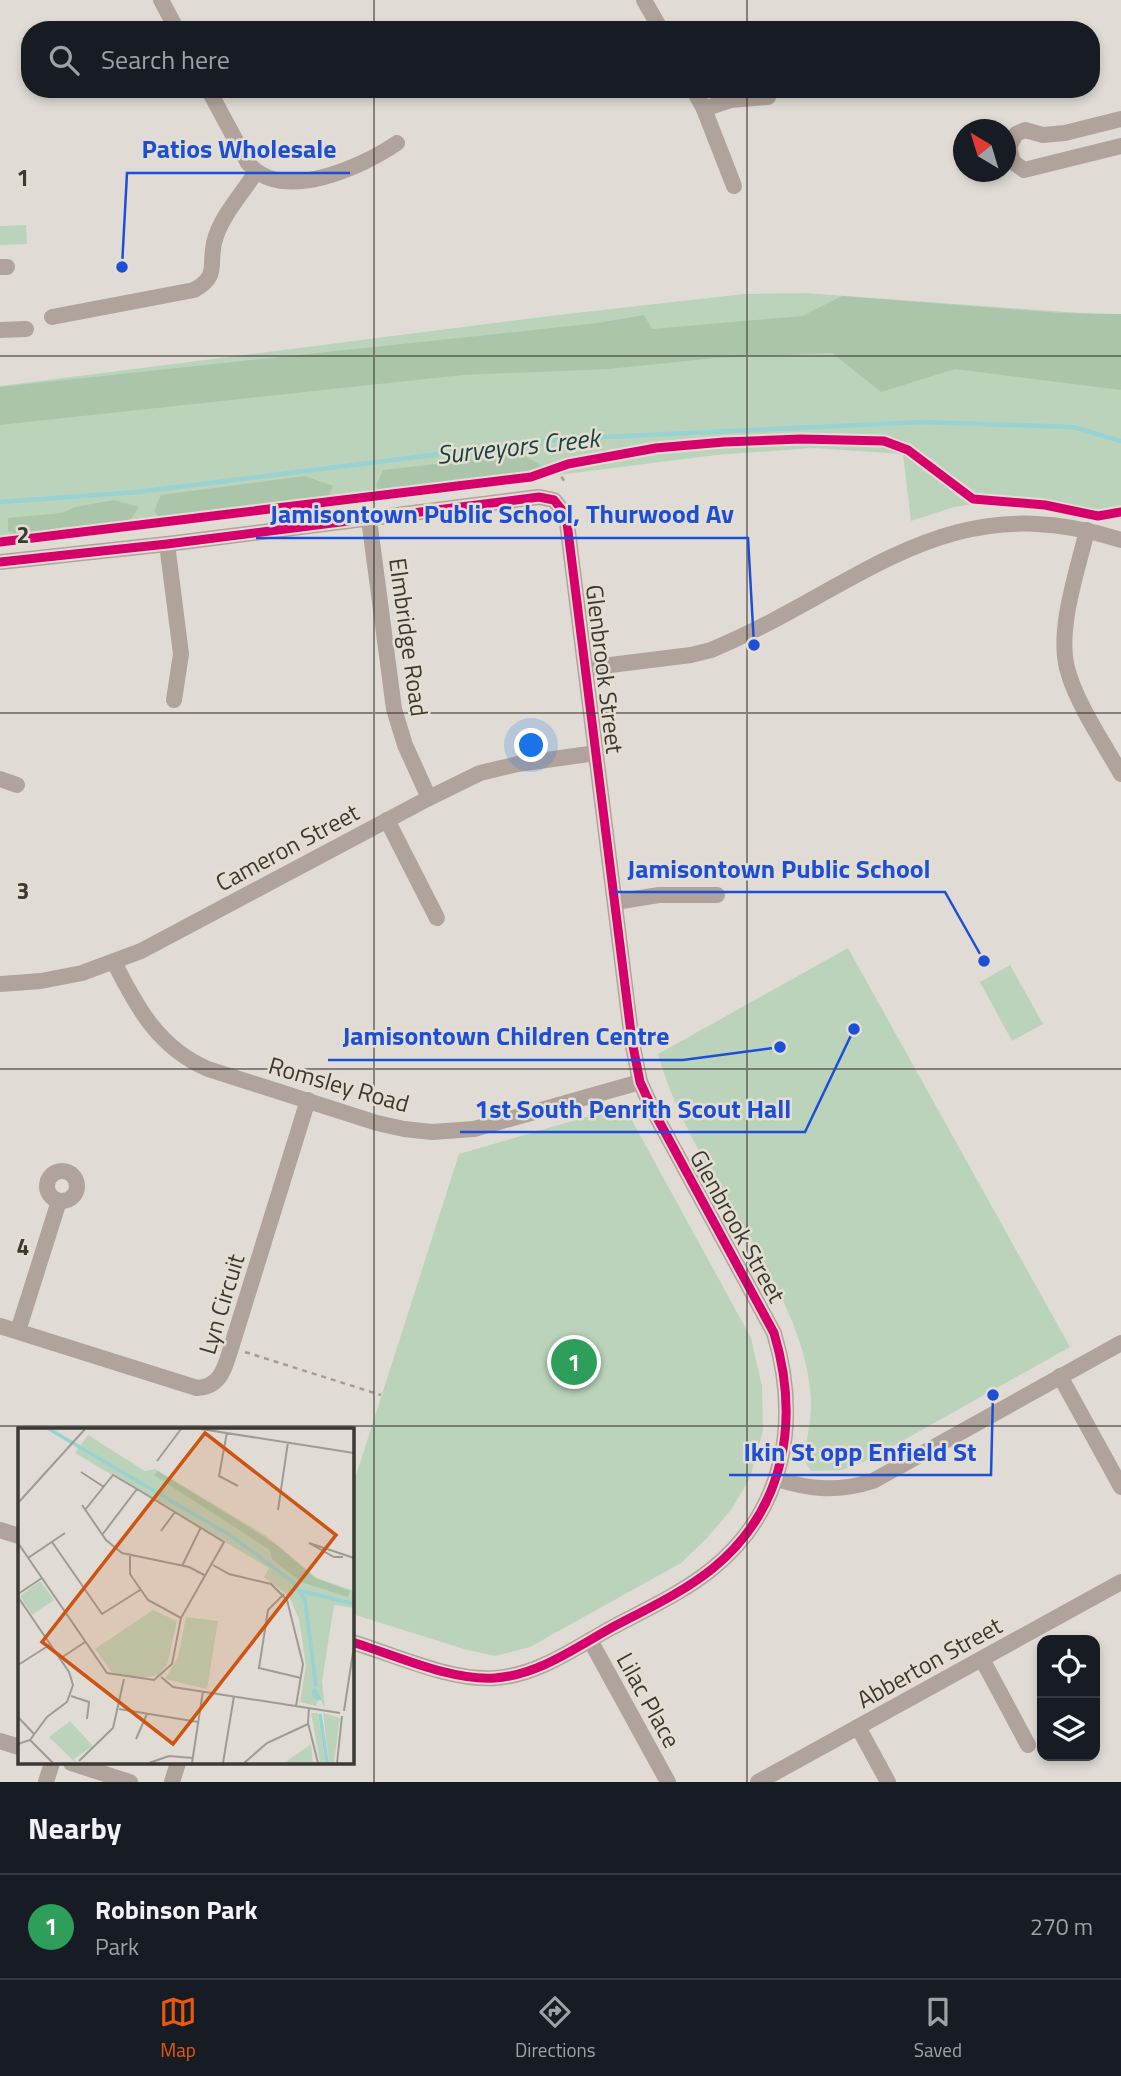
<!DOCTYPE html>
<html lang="en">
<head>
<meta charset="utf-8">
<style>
  :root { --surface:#171b24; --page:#20242c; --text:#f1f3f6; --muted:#9ea1a6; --line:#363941; --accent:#ea580c }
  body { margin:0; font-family:"Titillium Web",sans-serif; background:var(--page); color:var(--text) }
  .controls { position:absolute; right:21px; bottom:21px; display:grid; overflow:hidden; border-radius:14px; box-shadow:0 4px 10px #0003 }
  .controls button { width:63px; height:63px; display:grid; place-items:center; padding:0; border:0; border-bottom:2px solid var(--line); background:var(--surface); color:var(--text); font:35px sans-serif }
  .compass { position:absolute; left:953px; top:119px; width:63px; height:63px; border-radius:50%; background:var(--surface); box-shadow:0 4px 10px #0003; rotate:322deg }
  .you { position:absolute; left:532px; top:746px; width:24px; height:24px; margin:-18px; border:5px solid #fff; border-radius:50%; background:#1a73e8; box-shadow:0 0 0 10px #1a73e833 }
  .badge { display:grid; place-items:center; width:46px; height:46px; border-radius:50%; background:var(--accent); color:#fff; font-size:23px; font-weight:700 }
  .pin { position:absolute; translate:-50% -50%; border:4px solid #fff; box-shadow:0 2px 7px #0006 }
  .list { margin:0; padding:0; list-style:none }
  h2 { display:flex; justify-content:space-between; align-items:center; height:91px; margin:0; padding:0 28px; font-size:30px }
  h2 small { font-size:23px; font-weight:400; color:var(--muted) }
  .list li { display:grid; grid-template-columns:46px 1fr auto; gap:21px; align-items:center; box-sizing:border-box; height:105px; padding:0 28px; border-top:2px solid var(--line) }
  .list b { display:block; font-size:26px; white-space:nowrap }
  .list p { margin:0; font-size:23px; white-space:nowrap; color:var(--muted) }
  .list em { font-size:23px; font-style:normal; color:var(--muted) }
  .icon { flex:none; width:38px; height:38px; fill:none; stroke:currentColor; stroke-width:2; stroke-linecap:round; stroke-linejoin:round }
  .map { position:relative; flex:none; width:1121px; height:1782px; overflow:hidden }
  .search { position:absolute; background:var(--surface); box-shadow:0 4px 10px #0003; left:21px; right:21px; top:21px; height:77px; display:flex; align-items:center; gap:18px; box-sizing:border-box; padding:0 24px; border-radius:28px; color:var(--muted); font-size:26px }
  .sheet { height:196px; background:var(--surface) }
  nav { display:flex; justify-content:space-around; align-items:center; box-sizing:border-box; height:98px; border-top:2px solid var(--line); background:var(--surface); font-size:19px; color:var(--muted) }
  nav a { display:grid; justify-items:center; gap:4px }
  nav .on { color:var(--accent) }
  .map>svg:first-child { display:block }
  .green { fill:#bbd3ba }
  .forest { fill:#abc5aa }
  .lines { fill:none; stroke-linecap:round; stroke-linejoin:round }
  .stream { stroke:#98d2d2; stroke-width:4.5 }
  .path { stroke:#a49b94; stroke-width:2.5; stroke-dasharray:5 5; stroke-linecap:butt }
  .minor { stroke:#b0a39c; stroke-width:16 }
  .cycleway-casing { stroke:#e4ded0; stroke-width:13 }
  .cycleway { stroke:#d6006c; stroke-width:9 }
  .grid { fill:none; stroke:#3b3933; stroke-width:2; stroke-opacity:0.55 }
  .labels { text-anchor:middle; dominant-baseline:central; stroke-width:5; stroke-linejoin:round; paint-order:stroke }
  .street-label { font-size:24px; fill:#3b3933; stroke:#e4ded0 }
  .water-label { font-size:26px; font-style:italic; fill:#1a4344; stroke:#e4ded0 }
  .inset-river { fill:none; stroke:#98d2d2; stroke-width:3.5 }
  .inset-road { fill:none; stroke:#9e9b94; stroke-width:2 }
  .view { fill:#ce5412; fill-opacity:0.15; stroke:#ce5412; stroke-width:3.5 }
  .inset-edge { fill:none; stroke:#3b3933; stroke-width:3.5 }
  .grid-label { font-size:23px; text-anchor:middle; font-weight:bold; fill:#3b3933; stroke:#e4ded0; stroke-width:5; stroke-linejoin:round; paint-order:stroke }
  .leader { fill:none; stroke:#1d4ed8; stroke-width:2.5 }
  .callout-dot { fill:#1d4ed8; stroke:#e4ded0; stroke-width:2.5 }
  .callout-label { font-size:26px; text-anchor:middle; font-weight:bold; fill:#1d4ed8; stroke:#e4ded0; stroke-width:5; stroke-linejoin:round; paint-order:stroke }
</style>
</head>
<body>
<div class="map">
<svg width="1121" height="1782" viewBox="0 0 1121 1782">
  <rect width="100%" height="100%" fill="#e0dcd5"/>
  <g class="green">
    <path d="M26 225 27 244 0 245V226Z"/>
    <path d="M804 293 1095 314H1121V519L1070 508 1002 500 954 507 911 521 903 454 813 448 716 455 0 545V386L558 315 744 294Z"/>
    <path d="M848 948 1070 1347 870 1459 842 1470 811 1471 803 1458C808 1436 813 1412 810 1389 805 1341 782 1296 759 1255 723 1190 678 1126 658 1054Z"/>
    <path d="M1010 965 1043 1024 1012 1041 980 982Z"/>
    <path d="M617 1108 629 1115 751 1338 762 1386 763 1430 750 1478 731 1510 707 1538 681 1563 530 1647 495 1656 464 1649 352 1614V1488L459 1154Z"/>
  </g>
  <g class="forest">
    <path d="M842 296 1060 313 1121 314V390L955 369 881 392 832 353 715 358 609 369 463 375 0 425V387L598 323 644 315 652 329 802 316Z"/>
    <path d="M522 454 545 468 537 476 384 496 376 486 383 470Z"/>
    <path d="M305 476 333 486 325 504 165 525 154 511 161 495Z"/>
    <path d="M114 500 139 507 127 525 78 535 64 527 20 535 8 531V518L62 513 75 507Z"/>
  </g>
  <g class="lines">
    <path class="stream" d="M0 502 138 492 561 439 923 422 1073 427 1121 441"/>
    <g class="path">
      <path d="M556 468 566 484"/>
      <path d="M245 1352 381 1395"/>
    </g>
    <g class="minor">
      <path d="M161 0 177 30"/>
      <path d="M644 0 661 30"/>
      <path d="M208 89 248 163C282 204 362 167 397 143"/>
      <path d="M693 89 704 109 734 186"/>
      <path d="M704 109 731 100 768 97"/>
      <path d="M1121 119 1065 133 1043 135 1025 130 1016 134 1009 147 1013 162 1024 170 1121 146"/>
      <path d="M0 267H7"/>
      <path d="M52 317 194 290C219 276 209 266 214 243 220 217 242 194 256 172"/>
      <path d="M0 330 26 329"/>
      <path d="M369 519 394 709 405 745 429 798"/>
      <path d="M1087 530C1078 570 1057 627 1067 668 1076 703 1103 742 1121 774"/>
      <path d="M167 544 181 654 174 700"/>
      <path d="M0 562 167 544 539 497 554 500 566 515 632 1041 640 1082 654 1112 774 1333C800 1420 786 1509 712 1569 682 1593 645 1610 611 1628 575 1648 538 1675 495 1678 450 1681 395 1655 352 1642"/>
      <path d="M586 668 691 655 711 650C861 588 944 483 1121 540"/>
      <path d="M0 779 17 785"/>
      <path d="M387 820 437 918"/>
      <path d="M615 902 659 895H717"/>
      <path d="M114 962C137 1008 159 1048 208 1069L377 1123 404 1129 432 1132 474 1129 640 1082"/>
      <path d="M0 984 41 981 82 973 141 951 429 798 480 773 518 764 596 753"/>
      <circle cx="62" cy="1186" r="15"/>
      <path d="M0 1326 197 1388C221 1387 225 1367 231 1348L308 1100"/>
      <path d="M18 1331 59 1201"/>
      <path d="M1060 1376 1121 1487"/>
      <path d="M777 1479C810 1490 839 1492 873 1481L1121 1343"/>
      <path d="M0 1530 19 1536"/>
      <path d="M590 1640 668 1782"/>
      <path d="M982 1659 1028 1745"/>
      <path d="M858 1727 888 1782"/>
      <path d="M0 1741 19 1747"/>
      <path d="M71 1763 130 1782"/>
      <path d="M46 1782 52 1763"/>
      <path d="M172 1782 178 1763"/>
      <path d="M758 1782 1121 1582"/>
    </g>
    <defs>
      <g id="cycleway">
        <path d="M0 542 531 477 568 464 656 448 724 442 801 439 884 441 908 450 973 499 1045 505 1098 516 1121 512"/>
        <path d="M0 562 167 544 539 497 554 500 566 515 632 1041 640 1082 654 1112 774 1333C800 1420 786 1509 712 1569 682 1593 645 1610 611 1628 575 1648 538 1675 495 1678 450 1681 395 1655 352 1642"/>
      </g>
    </defs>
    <use href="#cycleway" class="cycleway-casing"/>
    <use href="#cycleway" class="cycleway"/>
  </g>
  <path class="grid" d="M374 0V30M747 0V30M374 89V1782M747 89V1782M0 356H1121M0 713H1121M0 1069H1121M0 1426H1121"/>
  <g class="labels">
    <g class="street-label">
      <text transform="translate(409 637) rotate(82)">Elmbridge Road</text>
      <text transform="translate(605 669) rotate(83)">Glenbrook Street</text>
      <text transform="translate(287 847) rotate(-28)">Cameron Street</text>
      <text transform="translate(339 1084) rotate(16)">Romsley Road</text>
      <text transform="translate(738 1226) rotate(61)">Glenbrook Street</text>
      <text transform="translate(221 1304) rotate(-73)">Lyn Circuit</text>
      <text transform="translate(929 1662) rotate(-29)">Abberton Street</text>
      <text transform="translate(649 1700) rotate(61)">Lilac Place</text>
    </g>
    <g class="water-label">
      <text transform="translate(518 446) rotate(-6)">Surveyors Creek</text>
    </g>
  </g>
  <g transform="translate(18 1428)">
    <rect width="336" height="336" fill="#e0dcd5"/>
    <path d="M70 7 127 43 137 41 247 107 299 150 336 163V180L316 177 304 254 307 279 301 270 298 278 282 274 288 238 281 191 271 168 246 149 251 140 57 25ZM22 153 36 172 14 187 2 168ZM135 182 159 193 149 237 140 247 124 250 93 244 77 221ZM168 189 200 193 189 261 147 251 160 229ZM293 285H300L307 335H302ZM305 285 322 290 316 335H311ZM52 293 75 318 56 331 58 335 31 309ZM293 316 295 335H266L272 331Z" fill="#bbd3ba"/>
    <path d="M140 43 259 117 297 150 332 163 330 169 283 154 254 131 252 122 136 47Z" fill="#abc5aa"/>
    <path class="inset-river" d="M31 1 213 108 274 153 287 172 298 258M283 163 336 176M300 271 296 267V261L302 272M302 286 309 335"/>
    <path class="inset-road" d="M183 1 336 25M209 4 201 48 220 58M139 33 163 1M63 44 86 59M0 75 67 1M64 77 88 112 104 125 171 139 188 148M67 82 95 47 119 61M260 82 270 14M143 103 157 84M34 114 84 186 122 162M0 115 89 245 136 252 154 236 163 190 206 114 119 61 84 107M112 128V146L130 172 163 190M325 129H316L291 115 336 130M10 130 47 105M195 137 211 146 253 156 269 172 285 236 278 278M164 138 183 99M0 166 24 150M266 166 250 182 241 240 283 250M0 169 51 244 55 257 49 274 29 289 12 312 0 316M43 230 67 214M0 237 33 216M143 249 155 259 322 285M53 268 71 274 69 291M291 280 290 295 300 335M101 281 180 294M326 283 336 218M0 289 16 306M118 311 129 286M12 312 35 335M61 333 95 300 106 251M131 335 151 328 175 330M174 335 185 263M205 335 216 268M226 335 249 315 290 296M319 335 324 288"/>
    <path class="view" d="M187 5 318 107 155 316 24 214Z"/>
    <rect width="336" height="336" class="inset-edge"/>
  </g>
  <g class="grid-label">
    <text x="23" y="186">1</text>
    <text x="23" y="543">2</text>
    <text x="23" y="899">3</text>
    <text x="23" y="1255">4</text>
  </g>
  <path class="leader" d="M122 267L127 173H350M754 645L748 538H256M984 961L945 892H614M780 1047L683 1060H328M854 1029L805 1132H460M993 1395L991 1475H729"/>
  <g class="callout-dot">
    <circle cx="122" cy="267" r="7"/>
    <circle cx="754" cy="645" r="7"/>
    <circle cx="984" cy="961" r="7"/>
    <circle cx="780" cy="1047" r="7"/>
    <circle cx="854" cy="1029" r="7"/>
    <circle cx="993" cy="1395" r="7"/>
  </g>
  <g class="callout-label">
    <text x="239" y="158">Patios Wholesale</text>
    <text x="502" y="523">Jamisontown Public School, Thurwood Av</text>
    <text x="779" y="878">Jamisontown Public School</text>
    <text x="506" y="1045">Jamisontown Children Centre</text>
    <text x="633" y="1118">1st South Penrith Scout Hall</text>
    <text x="860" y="1461">Ikin St opp Enfield St</text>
  </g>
</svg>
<div class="controls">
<button><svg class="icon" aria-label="locate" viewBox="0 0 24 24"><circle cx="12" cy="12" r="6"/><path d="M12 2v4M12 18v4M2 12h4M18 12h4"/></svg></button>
<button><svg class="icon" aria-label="layers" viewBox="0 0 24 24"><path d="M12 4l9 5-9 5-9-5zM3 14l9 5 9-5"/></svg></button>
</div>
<svg class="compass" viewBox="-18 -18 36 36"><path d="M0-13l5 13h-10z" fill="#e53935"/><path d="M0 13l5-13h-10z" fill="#9ea1a6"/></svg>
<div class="you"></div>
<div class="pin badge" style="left:574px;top:1362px;background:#2e9e5b">1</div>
<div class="search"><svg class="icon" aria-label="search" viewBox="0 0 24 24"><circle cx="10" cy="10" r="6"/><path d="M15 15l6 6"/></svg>Search here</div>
</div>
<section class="sheet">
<h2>Nearby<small></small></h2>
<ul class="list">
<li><span class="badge" style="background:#2e9e5b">1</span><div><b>Robinson Park</b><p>Park</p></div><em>270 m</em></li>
</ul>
</section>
<nav>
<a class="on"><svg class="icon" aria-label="map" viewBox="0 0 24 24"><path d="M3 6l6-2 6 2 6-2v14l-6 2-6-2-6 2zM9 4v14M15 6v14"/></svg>Map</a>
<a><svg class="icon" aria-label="directions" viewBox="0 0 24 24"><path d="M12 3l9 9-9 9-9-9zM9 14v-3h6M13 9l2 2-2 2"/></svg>Directions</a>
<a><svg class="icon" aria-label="saved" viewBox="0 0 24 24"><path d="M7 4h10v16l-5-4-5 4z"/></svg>Saved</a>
</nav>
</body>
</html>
